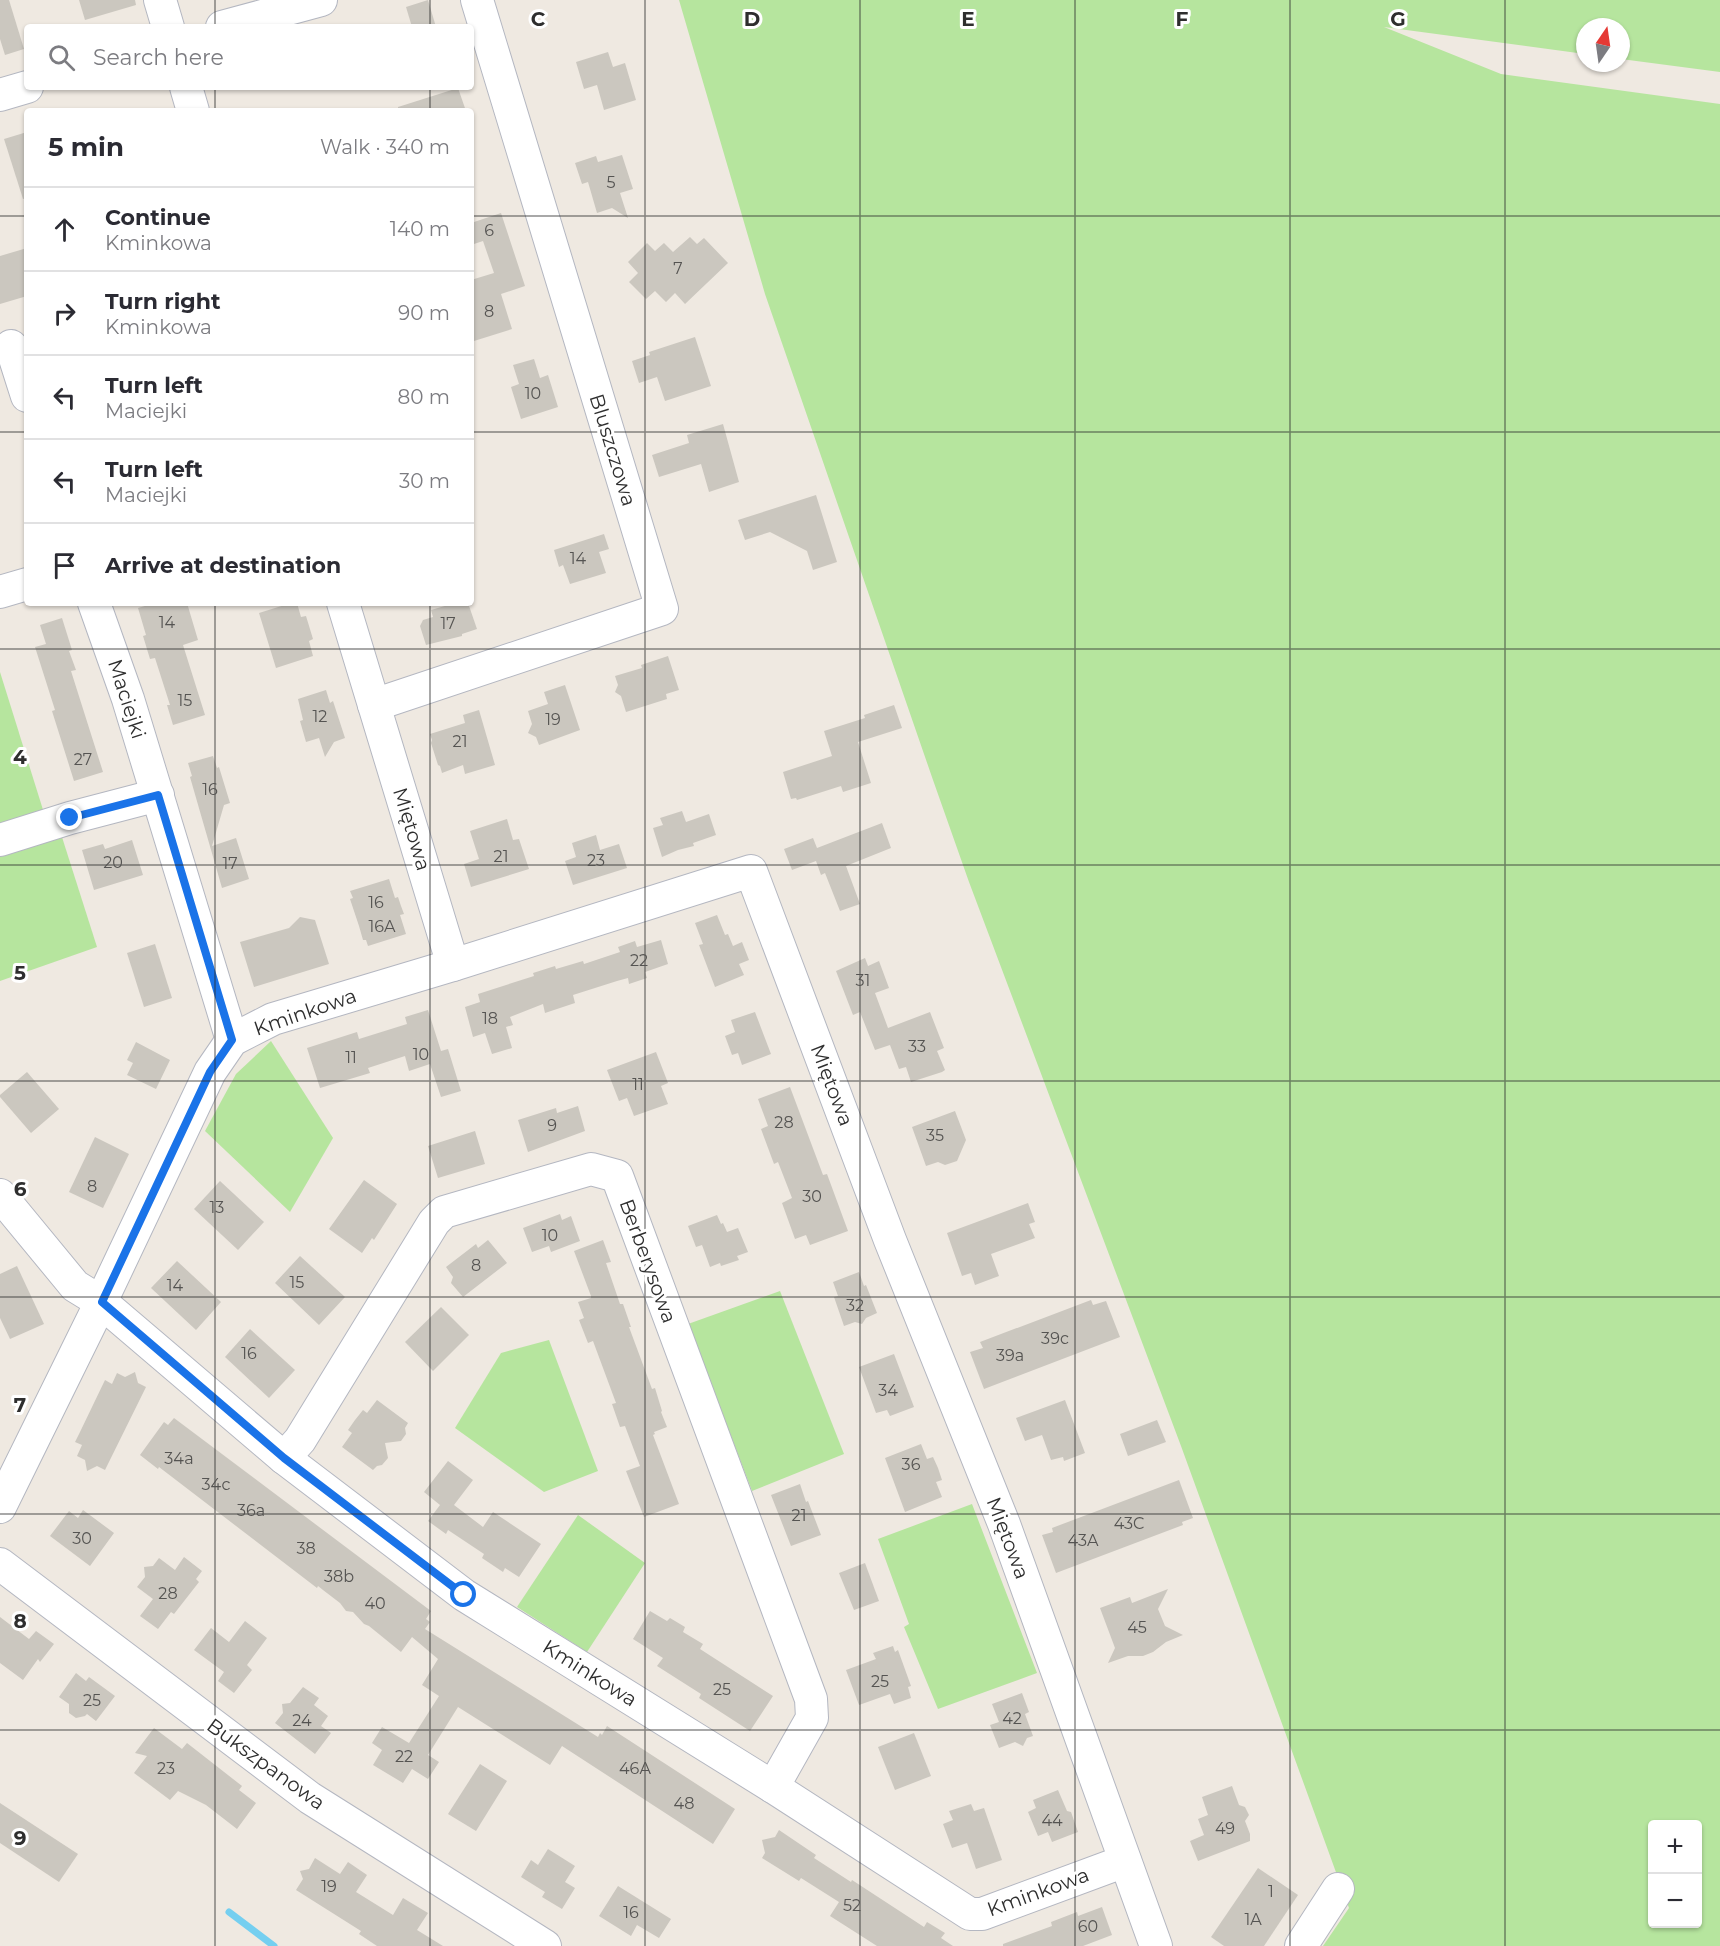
<!DOCTYPE html>
<html lang="en">
<head>
<meta charset="utf-8">
<style>
  :root { --surface:#fff; --page:#f2f2f3; --text:#2b2b33; --muted:#7c7c81; --line:#e1e1e2 }
  body { margin:0; font-family:Montserrat,sans-serif; background:var(--page); color:var(--text) }
  .controls { position:absolute; right:18px; bottom:18px; display:grid; overflow:hidden; border-radius:6px; box-shadow:0 2px 4px #0004 }
  .controls button { width:54px; height:54px; display:grid; place-items:center; padding:0; border:0; border-bottom:2px solid var(--line); background:var(--surface); color:var(--text); font:30px sans-serif }
  .compass { position:absolute; left:1576px; top:18px; width:54px; height:54px; border-radius:50%; background:var(--surface); box-shadow:0 2px 4px #0004; rotate:13deg }
  .stop { position:absolute; width:18px; height:18px; margin:-14px; border:4px solid #1a73e8; border-radius:50%; background:#fff }
  .stop.end { background:#1a73e8; border-color:#fff; box-shadow:0 2px 6px #0008 }
  .list { margin:0; padding:0; list-style:none }
  h2 { display:flex; justify-content:space-between; align-items:center; height:78px; margin:0; padding:0 24px; font-size:26px }
  h2 small { font-size:20px; font-weight:400; color:var(--muted) }
  .list li { display:grid; grid-template-columns:39px 1fr auto; gap:18px; align-items:center; box-sizing:border-box; height:84px; padding:0 24px; border-top:2px solid var(--line) }
  .list b { display:block; font-size:22px; white-space:nowrap }
  .list p { margin:0; font-size:20px; white-space:nowrap; color:var(--muted) }
  .list em { font-size:20px; font-style:normal; color:var(--muted) }
  .icon { flex:none; width:33px; height:33px; fill:none; stroke:currentColor; stroke-width:2; stroke-linecap:round; stroke-linejoin:round }
  .map { position:relative; flex:none; width:1720px; height:1946px; overflow:hidden }
  .search { position:absolute; background:var(--surface); box-shadow:0 2px 4px #0004; left:24px; top:24px; width:450px; height:66px; display:flex; align-items:center; gap:15px; box-sizing:border-box; padding:0 21px; border-radius:6px; color:var(--muted); font-size:22px }
  .panel { position:absolute; background:var(--surface); box-shadow:0 2px 4px #0004; left:24px; top:108px; width:450px; height:498px; border-radius:6px }
  .map>svg:first-child { display:block }
  .green { fill:#b6e59e; fill-rule:evenodd }
  .lines { fill:none; stroke-linecap:round; stroke-linejoin:round }
  .stream { stroke:#75cff0; stroke-width:7 }
  .building { fill:#cbc7bf }
  .minor-casing { stroke:#b4b7c1; stroke-width:34 }
  .minor { stroke:#fff; stroke-width:32 }
  .route { stroke:#1a73e8; stroke-width:8 }
  .grid { fill:none; stroke:#2e2e2e; stroke-width:1.5; stroke-opacity:0.55 }
  .labels { text-anchor:middle; dominant-baseline:central; stroke-width:6; stroke-linejoin:round; paint-order:stroke }
  .number-label { font-size:16px; fill:#555452 }
  .street-label { font-size:20px; fill:#2e2e2e; stroke:#fff }
  .grid-label { font-size:20px; text-anchor:middle; font-weight:bold; fill:#2e2e2e; stroke:#fff; stroke-width:6; stroke-linejoin:round; paint-order:stroke }
</style>
</head>
<body>
<div class="map">
<svg width="1720" height="1946" viewBox="0 0 1720 1946">
  <rect width="100%" height="100%" fill="#efe9e1"/>
  <g class="green">
    <path d="M679 0H1720V72L1621 59V27H1585V54L1384 27 1501 74 1720 104V1946H1323L1349 1908 1181 1446 969 882 933 780 765 294ZM1652 1824H1698V1924H1652Z"/>
    <path d="M0 672 44 813 0 825Z"/>
    <path d="M61 834 97 947 0 981V850Z"/>
    <path d="M271 1041 333 1138 290 1212 205 1131 236 1074Z"/>
    <path d="M780 1291 844 1454 752 1491 688 1324Z"/>
    <path d="M549 1340 598 1471 544 1492 455 1428 501 1353Z"/>
    <path d="M972 1504 1037 1673 938 1709 904 1627 909 1624 878 1539Z"/>
    <path d="M578 1515 645 1563 587 1652 517 1607Z"/>
  </g>
  <g class="lines">
    <path class="stream" d="M229 1912 274 1946"/>
  </g>
  <g class="building">
    <path d="M0 0H9L24 49 5 55 0 39Z"/>
    <path d="M79 0H135L136 5 85 20Z"/>
    <path d="M428 0 436 27H412L406 7Z"/>
    <path d="M608 52 613 67 625 63 636 100 604 110 597 85 584 89 576 62Z"/>
    <path d="M458 88 466 111H398V107Z"/>
    <path d="M27 132V198L23 199 4 139Z"/>
    <path d="M622 155 633 189 620 193 628 218 612 208 597 213 588 182 582 184 575 163 596 156 598 162Z"/>
    <path d="M501 213 525 286 501 294 512 329 474 341 471 330V280L494 273 483 241 471 245V223Z"/>
    <path d="M690 237 697 244 704 238 728 263 685 304 675 293 666 302 655 291 646 299 629 282 638 273 628 262 647 243 655 251 664 243 673 252Z"/>
    <path d="M27 248V296L0 304V256Z"/>
    <path d="M695 337 711 386 665 401 657 377 639 383 632 361 650 355 649 352Z"/>
    <path d="M534 359 540 378 548 375 558 407 521 419 511 387 519 384 513 365Z"/>
    <path d="M723 424 739 482 709 492 701 464 659 477 652 455 689 443 687 435Z"/>
    <path d="M816 495 837 562 813 570 807 551 770 532 745 540 738 520Z"/>
    <path d="M604 534 609 549 599 552 606 573 570 584 563 565 559 567 554 550Z"/>
    <path d="M155 603H187L198 640 183 645 205 715 173 725 167 705H170L155 658 150 659 143 636 146 635 138 608Z"/>
    <path d="M291 603H297L301 617 306 616 313 639 309 641 313 656 276 668 259 613Z"/>
    <path d="M455 603H468L477 629 462 634V636L426 645 420 626 423 620 433 617 431 610Z"/>
    <path d="M62 618 72 650 69 651 76 670 71 671 103 772 74 781 52 711 55 710 35 647 46 644 40 625Z"/>
    <path d="M668 656 679 690 666 694 667 699 626 712 621 696 615 692 618 685 615 676 642 668 641 665Z"/>
    <path d="M565 685 580 730 539 745 536 737 528 733 532 724 528 711 548 704 544 692Z"/>
    <path d="M326 690 330 703 333 701 345 738 334 742 325 757 319 738 306 742 300 721 303 720 298 699Z"/>
    <path d="M894 705 902 728 858 742 871 783 843 792 841 786 797 800 796 798 791 799 783 772 832 756 824 731 865 718 864 715Z"/>
    <path d="M479 710 495 765 465 774 463 765 442 773 440 766 438 765 431 743 432 740 430 734 465 723 463 715Z"/>
    <path d="M213 756 217 768 219 767 230 803 224 805 212 846 236 838 249 879 222 888 190 777 192 776 188 763Z"/>
    <path d="M682 811 686 822 709 814 716 835 693 843 694 846 678 850 662 857 653 828 663 825 660 818Z"/>
    <path d="M507 819 513 840 519 839 529 869 471 887 464 864 479 859 470 831Z"/>
    <path d="M882 823 891 848 846 866 860 904 840 911 825 873 821 875 816 861 792 870 784 849 813 838 817 848Z"/>
    <path d="M596 835 600 850 619 844 627 868 573 885 565 861 576 857 572 843Z"/>
    <path d="M132 840 143 875 94 890 82 850 103 844 105 849Z"/>
    <path d="M389 879 395 898 398 897 401 906 404 914 400 915 406 934 368 946 366 940H363L359 926 350 899 353 898 350 891Z"/>
    <path d="M717 915 725 935 728 934 733 946 742 942 749 960 739 964 744 975 715 987 699 945 703 944 695 923Z"/>
    <path d="M300 917 315 920 329 964 254 987 240 942 289 928Z"/>
    <path d="M661 940 668 964 645 972 647 978 629 984 628 978 617 981 573 995 575 1003 545 1013 543 1004 510 1017 513 1025 506 1027 512 1048 492 1054 485 1033 473 1037 465 1007 480 1002 478 994 534 976 533 973 555 966 556 969 583 961 584 964 620 952 618 947 635 941 637 947Z"/>
    <path d="M155 944 172 998 144 1007 127 953Z"/>
    <path d="M865 958 868 966 879 961 889 988 875 993 888 1028 930 1012 944 1048 937 1051 945 1070 942 1072 911 1082 906 1067 899 1069 890 1045 875 1050 860 1012 853 1015 836 971Z"/>
    <path d="M428 1010 441 1051 448 1049 461 1091 441 1097 430 1064 409 1071 405 1056 368 1068 370 1073 320 1088 307 1048 357 1032 359 1039 407 1024 405 1017Z"/>
    <path d="M755 1012 771 1054 742 1065 738 1053 732 1055 725 1036 735 1032 731 1020Z"/>
    <path d="M136 1042 170 1060 156 1089 127 1075 133 1063 127 1060Z"/>
    <path d="M656 1052 668 1083 661 1086 668 1104 634 1116 627 1098 619 1101 607 1070Z"/>
    <path d="M27 1072 59 1109 31 1133 0 1097V1095Z"/>
    <path d="M790 1087 823 1175 827 1174 848 1231 810 1245 806 1235 795 1239 782 1203 792 1198 778 1162 774 1164 761 1129 768 1126 758 1099Z"/>
    <path d="M578 1106 585 1131 528 1152 518 1120 556 1108 557 1113Z"/>
    <path d="M955 1111 966 1140 957 1161 945 1165 938 1162 926 1166 912 1127Z"/>
    <path d="M475 1131 485 1164 438 1178 428 1146Z"/>
    <path d="M95 1137 129 1154 103 1208 69 1192Z"/>
    <path d="M364 1180 397 1204 374 1240 372 1238 362 1253 329 1229Z"/>
    <path d="M220 1181 264 1222 238 1250 194 1209Z"/>
    <path d="M1028 1203 1035 1222 1029 1224 1035 1238 991 1254 999 1276 975 1285 971 1273 962 1276 947 1233Z"/>
    <path d="M560 1214 562 1220 571 1216 580 1241 551 1252 549 1246 532 1252 523 1228Z"/>
    <path d="M717 1215 721 1224 723 1223 727 1232 738 1228 748 1252 737 1256 739 1260 721 1266 720 1263 710 1267 702 1245 696 1247 688 1226Z"/>
    <path d="M488 1240 507 1263 463 1297 451 1283 453 1277 446 1267 476 1244 478 1248Z"/>
    <path d="M603 1240 611 1262 606 1263 620 1304H623L631 1327H629L652 1389 655 1388 662 1411 661 1412 667 1427 654 1432 655 1434 653 1435 679 1504 644 1517 626 1471 640 1466 625 1426 620 1427 612 1404 616 1403 593 1341 588 1343 579 1320 584 1318 578 1302 591 1298V1296L574 1251Z"/>
    <path d="M300 1256 345 1297 319 1325 275 1283Z"/>
    <path d="M177 1261 221 1302 196 1330 151 1288Z"/>
    <path d="M17 1266 44 1324 10 1339 0 1318V1274Z"/>
    <path d="M859 1272 864 1286 866 1285 877 1313 866 1318 862 1324 855 1322 844 1326 834 1297 838 1296 833 1282Z"/>
    <path d="M1091 1300 1093 1305 1106 1301 1120 1337 984 1389 970 1352 983 1348 980 1342Z"/>
    <path d="M441 1307 469 1335 433 1371 405 1342Z"/>
    <path d="M250 1329 295 1370 269 1398 225 1357Z"/>
    <path d="M894 1354 914 1407 890 1416 887 1410 876 1413 859 1367Z"/>
    <path d="M135 1372 138 1383 146 1387 105 1470 97 1466 87 1471 85 1460 77 1456 82 1445 75 1442 80 1432 105 1380 112 1384 117 1373 125 1377Z"/>
    <path d="M377 1400 408 1423 405 1428 406 1434 401 1441 385 1443 388 1458 382 1465 377 1466 373 1470 342 1447 352 1433 348 1430 355 1420 363 1410 367 1413Z"/>
    <path d="M1065 1400 1085 1453 1064 1461 1063 1457 1051 1460 1042 1435 1025 1441 1016 1418Z"/>
    <path d="M174 1418 431 1611 426 1619 430 1622 425 1629 598 1737 600 1733 602 1735 607 1726 735 1809 713 1844 562 1746 550 1765 458 1707 428 1755 439 1762 428 1779 412 1769 403 1783 373 1765 382 1750 372 1743 382 1727 409 1743 439 1696 422 1685 438 1659 412 1637 401 1652 369 1626 364 1624 353 1612 346 1611 340 1603 323 1590 318 1586 317 1588 159 1467 158 1469 140 1455 164 1422 168 1425Z"/>
    <path d="M1157 1420 1166 1442 1128 1456 1120 1434Z"/>
    <path d="M921 1444 927 1459 933 1457 938 1468 942 1480 936 1482 942 1497 905 1512 885 1458Z"/>
    <path d="M448 1461 473 1480 454 1505 483 1527 493 1512 541 1544 519 1577 505 1568 503 1572 482 1558 484 1554 448 1530 446 1534 428 1521 440 1505 424 1492Z"/>
    <path d="M1179 1480 1193 1518 1182 1522 1183 1525 1056 1573 1042 1535 1053 1532 1052 1528Z"/>
    <path d="M800 1484 806 1502 808 1501 821 1535 791 1546 771 1495Z"/>
    <path d="M83 1510 114 1533 90 1566 50 1536 69 1511 78 1518Z"/>
    <path d="M184 1557 202 1571 196 1579 199 1582 174 1614 171 1612 158 1629 140 1616 153 1599 137 1587 145 1577 144 1567 153 1566 159 1558 175 1570Z"/>
    <path d="M865 1563 879 1601 854 1610 839 1573Z"/>
    <path d="M1168 1589 1158 1609 1165 1626 1183 1635 1166 1642 1153 1652 1143 1656H1128L1108 1663 1115 1648 1100 1608 1130 1597 1132 1603Z"/>
    <path d="M650 1611 667 1621 670 1618 685 1627 683 1632 703 1644 700 1649 773 1696 750 1731 699 1698 701 1694 657 1666 663 1658 633 1639Z"/>
    <path d="M0 1617 29 1639 36 1631 54 1644 40 1662 38 1659 23 1680 0 1663Z"/>
    <path d="M245 1621 267 1638 247 1665 252 1670 234 1693 218 1681 224 1672 194 1650 211 1628 229 1642Z"/>
    <path d="M893 1646 895 1652 898 1650 911 1686 908 1687 911 1698 894 1704 890 1694 859 1705 846 1670 876 1659 873 1653Z"/>
    <path d="M76 1673 86 1681 89 1677 115 1696 96 1721 87 1714 85 1716 76 1718 69 1713V1704L59 1697Z"/>
    <path d="M303 1687 319 1698 314 1705 328 1716 321 1726 331 1733 315 1754 275 1723 283 1713 282 1704 290 1703Z"/>
    <path d="M1022 1693 1029 1712 1025 1714 1033 1736 1027 1738 1023 1746 1015 1742 999 1748 990 1725 999 1722 992 1704Z"/>
    <path d="M154 1728 182 1749 187 1743 242 1786 239 1790 256 1803 237 1829 206 1805 178 1791 170 1800 134 1773 147 1756 135 1753Z"/>
    <path d="M914 1733 931 1776 895 1790 878 1747Z"/>
    <path d="M480 1764 507 1781 476 1831 448 1814Z"/>
    <path d="M1232 1786 1239 1805 1245 1807 1249 1815 1245 1821 1250 1834V1841L1198 1861 1190 1841 1204 1835 1198 1819 1208 1815 1202 1797Z"/>
    <path d="M1058 1790 1067 1811 1071 1812 1078 1832 1052 1842 1048 1832 1038 1836 1028 1812 1036 1808 1033 1800Z"/>
    <path d="M0 1803 78 1854 59 1882 0 1843Z"/>
    <path d="M971 1804 974 1811 984 1808 1002 1860 976 1869 967 1843 952 1848 943 1824 953 1820 949 1811Z"/>
    <path d="M779 1830 816 1855 814 1858 851 1882 852 1880 924 1927 927 1922 945 1933 941 1938 953 1946H877L830 1916 839 1902 801 1878 799 1881 762 1858 765 1853 762 1840 775 1837Z"/>
    <path d="M548 1849 575 1866 565 1882 575 1888 562 1909 542 1897 545 1892 521 1877 531 1860 538 1865Z"/>
    <path d="M315 1858 340 1874 348 1862 367 1875 356 1892 393 1915 403 1898 428 1913 417 1930 443 1946H377L359 1934 361 1931 296 1890 303 1879 300 1871 309 1869Z"/>
    <path d="M1258 1868 1298 1895 1264 1946H1224L1211 1937Z"/>
    <path d="M618 1886 671 1919 659 1938 637 1925 631 1936 599 1916Z"/>
    <path d="M1102 1907 1112 1935 1083 1946H1003V1944L1052 1926 1051 1922 1077 1912 1078 1916Z"/>
  </g>
  <g class="lines">
    <defs>
      <g id="minor">
        <path d="M160 0 168 27"/>
        <path d="M222 27 321 0"/>
        <path d="M186 87 193 111"/>
        <path d="M0 95 27 87"/>
        <path d="M11 346 27 396"/>
        <path d="M0 592 27 584"/>
        <path d="M94 603 128 699 232 1040"/>
        <path d="M343 603 453 965 751 871 890 1240 1004 1524 1156 1946"/>
        <path d="M374 705 662 609 477 0"/>
        <path d="M0 840 70 818 158 795"/>
        <path d="M0 1195 75 1286 101 1302 284 1458 464 1595 773 1787 970 1914H982L1125 1861"/>
        <path d="M284 1458 300 1440 434 1222 444 1212 591 1169 617 1176 811 1699 812 1718 773 1787"/>
        <path d="M0 1507 101 1302 210 1072 232 1040 273 1019 453 965"/>
        <path d="M0 1564 310 1798 545 1946"/>
        <path d="M1301 1946 1338 1889"/>
      </g>
    </defs>
    <use href="#minor" class="minor-casing"/>
    <use href="#minor" class="minor"/>
  </g>
  <g class="lines">
    <path class="route" d="M70 818 158 795 232 1040 210 1072 102 1302 284 1458 464 1595"/>
  </g>
  <path class="grid" d="M215 0V27M430 0V27M645 0V1946M860 0V1946M1075 0V1946M1290 0V1946M1505 0V1946M215 87V111M430 87V111M0 216H27M471 216H1720M0 432H27M471 432H1720M215 603V1946M430 603V1946M0 649H1720M0 865H1720M0 1081H1720M0 1297H1720M0 1514H1720M0 1730H1720"/>
  <g class="labels">
    <g class="number-label">
      <text x="611" y="182">5</text>
      <text x="489" y="230">6</text>
      <text x="678" y="268">7</text>
      <text x="489" y="311">8</text>
      <text x="533" y="393">10</text>
      <text x="578" y="558">14</text>
      <text x="167" y="622">14</text>
      <text x="448" y="623">17</text>
      <text x="185" y="700">15</text>
      <text x="320" y="716">12</text>
      <text x="553" y="719">19</text>
      <text x="460" y="741">21</text>
      <text x="83" y="759">27</text>
      <text x="210" y="789">16</text>
      <text x="501" y="856">21</text>
      <text x="596" y="860">23</text>
      <text x="113" y="862">20</text>
      <text x="230" y="863">17</text>
      <text x="376" y="902">16</text>
      <text x="382" y="926">16A</text>
      <text x="639" y="960">22</text>
      <text x="863" y="980">31</text>
      <text x="490" y="1018">18</text>
      <text x="917" y="1046">33</text>
      <text x="421" y="1054">10</text>
      <text x="351" y="1057">11</text>
      <text x="638" y="1084">11</text>
      <text x="784" y="1122">28</text>
      <text x="552" y="1125">9</text>
      <text x="935" y="1135">35</text>
      <text x="92" y="1186">8</text>
      <text x="812" y="1196">30</text>
      <text x="217" y="1207">13</text>
      <text x="550" y="1235">10</text>
      <text x="476" y="1265">8</text>
      <text x="297" y="1282">15</text>
      <text x="175" y="1285">14</text>
      <text x="855" y="1305">32</text>
      <text x="1055" y="1338">39c</text>
      <text x="249" y="1353">16</text>
      <text x="1010" y="1355">39a</text>
      <text x="888" y="1390">34</text>
      <text x="179" y="1458">34a</text>
      <text x="911" y="1464">36</text>
      <text x="216" y="1484">34c</text>
      <text x="251" y="1510">36a</text>
      <text x="799" y="1515">21</text>
      <text x="1129" y="1523">43C</text>
      <text x="82" y="1538">30</text>
      <text x="1083" y="1540">43A</text>
      <text x="306" y="1548">38</text>
      <text x="339" y="1576">38b</text>
      <text x="168" y="1593">28</text>
      <text x="375" y="1603">40</text>
      <text x="1137" y="1627">45</text>
      <text x="880" y="1681">25</text>
      <text x="722" y="1689">25</text>
      <text x="92" y="1700">25</text>
      <text x="1012" y="1718">42</text>
      <text x="302" y="1720">24</text>
      <text x="404" y="1756">22</text>
      <text x="166" y="1768">23</text>
      <text x="635" y="1768">46A</text>
      <text x="684" y="1803">48</text>
      <text x="1052" y="1820">44</text>
      <text x="1225" y="1828">49</text>
      <text x="329" y="1886">19</text>
      <text x="1271" y="1891">1</text>
      <text x="852" y="1905">52</text>
      <text x="631" y="1912">16</text>
      <text x="1253" y="1919">1A</text>
      <text x="1088" y="1926">60</text>
    </g>
    <g class="street-label">
      <text transform="translate(613 450) rotate(73)">Bluszczowa</text>
      <text transform="translate(127 699) rotate(72)">Maciejki</text>
      <text transform="translate(412 829) rotate(73)">Miętowa</text>
      <text transform="translate(305 1012) rotate(-19)">Kminkowa</text>
      <text transform="translate(832 1085) rotate(69)">Miętowa</text>
      <text transform="translate(648 1261) rotate(70)">Berberysowa</text>
      <text transform="translate(1008 1538) rotate(69)">Miętowa</text>
      <text transform="translate(590 1673) rotate(32)">Kminkowa</text>
      <text transform="translate(266 1764) rotate(36)">Bukszpanowa</text>
      <text transform="translate(1038 1892) rotate(-20)">Kminkowa</text>
    </g>
  </g>
  <g class="grid-label">
    <text x="538" y="26">C</text>
    <text x="752" y="26">D</text>
    <text x="968" y="26">E</text>
    <text x="1182" y="26">F</text>
    <text x="1398" y="26">G</text>
    <text x="20" y="764">4</text>
    <text x="20" y="980">5</text>
    <text x="20" y="1196">6</text>
    <text x="20" y="1412">7</text>
    <text x="20" y="1628">8</text>
    <text x="20" y="1845">9</text>
  </g>
</svg>
<div class="controls">
<button>+</button>
<button>−</button>
</div>
<svg class="compass" viewBox="-18 -18 36 36"><path d="M0-13l5 13h-10z" fill="#e53935"/><path d="M0 13l5-13h-10z" fill="#7c7c81"/></svg>
<div class="stop" style="left:464px;top:1595px"></div>
<div class="stop end" style="left:70px;top:818px"></div>
<div class="search"><svg class="icon" aria-label="search" viewBox="0 0 24 24"><circle cx="10" cy="10" r="6"/><path d="M15 15l6 6"/></svg>Search here</div>
<section class="panel">
<h2>5 min<small>Walk · 340 m</small></h2>
<ul class="list">
<li><svg class="icon" aria-label="ahead" viewBox="0 0 24 24"><path d="M12 20V5M6 11l6-6 6 6"/></svg><div><b>Continue</b><p>Kminkowa</p></div><em>140 m</em></li>
<li><svg class="icon" aria-label="right" viewBox="0 0 24 24"><path d="M7 20v-9h11M14 6l5 5-5 5"/></svg><div><b>Turn right</b><p>Kminkowa</p></div><em>90 m</em></li>
<li><svg class="icon" aria-label="left" viewBox="0 0 24 24"><path d="M17 20v-9H6M10 6l-5 5 5 5"/></svg><div><b>Turn left</b><p>Maciejki</p></div><em>80 m</em></li>
<li><svg class="icon" aria-label="left" viewBox="0 0 24 24"><path d="M17 20v-9H6M10 6l-5 5 5 5"/></svg><div><b>Turn left</b><p>Maciejki</p></div><em>30 m</em></li>
<li><svg class="icon" aria-label="arrive" viewBox="0 0 24 24"><path d="M6 21V4h12l-3 4 3 4H6"/></svg><div><b>Arrive at destination</b></div></li>
</ul>
</section>
</div>
</body>
</html>
